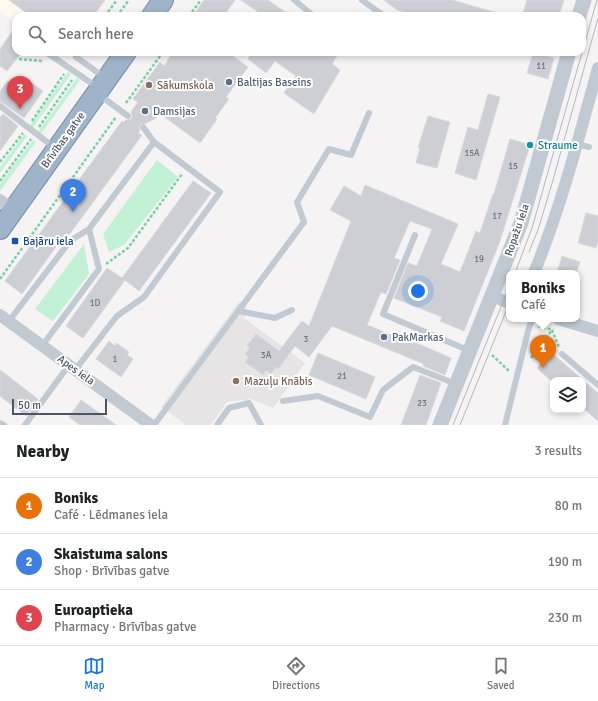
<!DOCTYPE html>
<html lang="en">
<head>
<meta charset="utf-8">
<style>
  :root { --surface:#fff; --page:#f6f6f6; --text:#202124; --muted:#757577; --line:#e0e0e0; --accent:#1a73e8 }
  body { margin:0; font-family:Signika,sans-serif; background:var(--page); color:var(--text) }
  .controls { position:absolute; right:12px; bottom:12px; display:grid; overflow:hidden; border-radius:8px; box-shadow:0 2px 6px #0003 }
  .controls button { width:36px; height:36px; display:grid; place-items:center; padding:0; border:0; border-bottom:1px solid var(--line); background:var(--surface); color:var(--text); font:20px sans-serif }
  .scale { position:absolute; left:12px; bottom:10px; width:95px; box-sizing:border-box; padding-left:4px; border:2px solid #4a5661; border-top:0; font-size:11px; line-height:14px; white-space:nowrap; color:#4a5661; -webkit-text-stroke:3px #fff; paint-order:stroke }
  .you { position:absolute; left:418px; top:291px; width:14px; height:14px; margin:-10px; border:3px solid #fff; border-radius:50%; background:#1a73e8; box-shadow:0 0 0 6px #1a73e833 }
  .badge { display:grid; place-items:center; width:26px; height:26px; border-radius:50%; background:var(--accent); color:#fff; font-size:13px; font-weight:700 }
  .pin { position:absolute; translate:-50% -33px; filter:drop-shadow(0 1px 2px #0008) }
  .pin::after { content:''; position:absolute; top:21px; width:14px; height:12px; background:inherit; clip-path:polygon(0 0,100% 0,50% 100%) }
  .popup { position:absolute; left:506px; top:270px; width:74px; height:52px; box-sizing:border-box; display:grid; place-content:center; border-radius:8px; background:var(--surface); filter:drop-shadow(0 1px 3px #0005); font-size:13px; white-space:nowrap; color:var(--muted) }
  .popup b { font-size:15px; color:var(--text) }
  .popup::after { content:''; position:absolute; left:50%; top:100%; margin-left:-8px; border:8px solid transparent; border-top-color:var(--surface) }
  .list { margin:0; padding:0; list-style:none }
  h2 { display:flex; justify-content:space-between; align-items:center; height:52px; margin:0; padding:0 16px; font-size:17px }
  h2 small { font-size:13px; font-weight:400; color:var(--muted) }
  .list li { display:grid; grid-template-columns:26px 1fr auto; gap:12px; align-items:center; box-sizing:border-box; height:56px; padding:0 16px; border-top:1px solid var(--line) }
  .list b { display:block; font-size:15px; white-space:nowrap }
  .list p { margin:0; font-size:13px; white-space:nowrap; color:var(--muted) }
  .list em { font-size:13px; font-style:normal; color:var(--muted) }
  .icon { flex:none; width:22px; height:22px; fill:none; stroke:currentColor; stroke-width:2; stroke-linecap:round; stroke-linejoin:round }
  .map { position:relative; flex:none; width:598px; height:425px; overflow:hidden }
  .search { position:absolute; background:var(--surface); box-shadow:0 2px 6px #0003; left:12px; right:12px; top:12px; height:44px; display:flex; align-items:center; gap:10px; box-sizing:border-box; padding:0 14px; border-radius:12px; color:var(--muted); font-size:15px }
  .sheet { height:220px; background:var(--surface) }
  nav { display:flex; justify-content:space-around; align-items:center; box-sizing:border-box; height:56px; border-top:1px solid var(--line); background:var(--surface); font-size:11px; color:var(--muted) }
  nav a { display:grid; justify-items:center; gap:2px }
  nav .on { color:var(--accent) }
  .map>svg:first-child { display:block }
  .commercial { fill:#fdf9ef }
  .education { fill:#e6e4e5 }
  .green { fill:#c3f1d5 }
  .building { fill:#cdcfd5; stroke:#d7d9de }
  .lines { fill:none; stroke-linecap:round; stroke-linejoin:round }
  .trunk-casing { stroke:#7690ad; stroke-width:22 }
  .path { stroke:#7ad0a6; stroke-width:2.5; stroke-dasharray:3 2; stroke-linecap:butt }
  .service { stroke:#c1cad2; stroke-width:6 }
  .minor { stroke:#c1cad2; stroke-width:12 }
  .tertiary { stroke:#c1cad2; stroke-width:15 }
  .trunk { stroke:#9fb4c9; stroke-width:20 }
  .tram { stroke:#b5b8bd; stroke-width:1 }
  .service-dot { fill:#5c6f8a; stroke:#fff; stroke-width:1.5 }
  .education-dot { fill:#8d6e63; stroke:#fff; stroke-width:1.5 }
  .culture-dot { fill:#0f9aa8; stroke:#fff; stroke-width:1.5 }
  .transit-dot { fill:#1a4fb4; stroke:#fff; stroke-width:1.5 }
  .labels { text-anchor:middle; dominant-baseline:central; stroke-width:4; stroke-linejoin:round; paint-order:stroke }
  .number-label { font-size:9px; fill:#6b747e }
  .service-label { font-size:11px; fill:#4e5e75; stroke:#fff; text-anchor:start }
  .education-label { font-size:11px; fill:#785e54; stroke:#fff; text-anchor:start }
  .street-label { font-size:11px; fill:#4a5661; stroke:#fff }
  .culture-label { font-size:11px; fill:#0d838f; stroke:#fff; text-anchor:start }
  .transit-label { font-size:11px; fill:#164399; stroke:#fff; text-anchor:start }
</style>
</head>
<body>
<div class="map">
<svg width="598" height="425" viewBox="0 0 598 425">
  <rect width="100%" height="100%" fill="#f5f3f3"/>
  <path class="commercial" d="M0 0H105L93 16H16V23L0 11Z"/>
  <path class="education" d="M239 302 246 307 244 318 305 363 273 408 250 399 227 402 211 425H186L161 407Z"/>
  <g class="green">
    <path d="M68 72 71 74 32 129 29 127Z"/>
    <path d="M77 78 80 80 40 135 37 133Z"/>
    <path d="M24 134 27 136 0 173V167Z"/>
    <path d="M33 140 36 142 0 191V184Z"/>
    <path d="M157 160 178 177 124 245 109 252 103 234Z"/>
    <path d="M84 244 89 274 53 321 35 309Z"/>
  </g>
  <g class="building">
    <path d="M9 0H105L93 16H31Z"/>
    <path d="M204 0H235L224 16H193Z"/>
    <path d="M241 0H268L291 16H264Z"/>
    <path d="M384 0H452L497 13V16H420L397 10Z"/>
    <path d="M527 0H564L559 16H522Z"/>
    <path d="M16 26V52H22L7 71 0 66V49Z"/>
    <path d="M173 52H227L248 67 226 97 229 99 215 118 217 119 200 143 159 113 155 119 146 123 140 124 139 127 140 131 138 133 142 135 69 235 66 233 22 294 5 281 122 121 124 122 126 120H129L132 118V115L131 112 138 102 133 99 160 62 164 66Z"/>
    <path d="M252 52H339L332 64 340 70 314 114 284 93 296 76 275 61 266 73 248 59Z"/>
    <path d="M533 53 554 58 548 79 527 73Z"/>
    <path d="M8 81 23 92 30 82 43 91 24 118 0 101V91Z"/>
    <path d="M488 94 500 97 476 180 455 173 468 127 478 130Z"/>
    <path d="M3 114 18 126 0 151V117Z"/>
    <path d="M428 116 450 122 437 168 416 163 420 148H418Z"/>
    <path d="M510 139 530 145 500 241 464 331 440 321 442 317 394 298 408 263 417 266 432 229 410 221 394 258 400 260 386 294 381 292 367 325 413 344 414 342 451 358 445 375 423 366 424 364 332 326 309 357 295 346 278 369 276 367 271 374 266 370 263 375 245 362 249 357 245 354 250 347 247 346 256 334 279 351 302 321 309 326 351 221 330 210 344 186 361 196 365 185 458 224 441 264 460 272 476 231 480 233 493 194H494Z"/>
    <path d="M193 181 211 193 139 291 125 280 83 338 66 326 107 268 122 278Z"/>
    <path d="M586 213 598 216V241L596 248 578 243Z"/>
    <path d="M562 256 580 262 576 273H557Z"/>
    <path d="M109 341 115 346 116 343 129 352 127 355 133 359 121 377 96 359Z"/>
    <path d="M550 352 561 361 583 380H550L537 368Z"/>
    <path d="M318 353 375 377 366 399 309 375Z"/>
    <path d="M0 370 38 399 26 416 0 396Z"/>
    <path d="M420 375 441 383 426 425H401Z"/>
    <path d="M583 380 598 393V421L583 408Z"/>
    <path d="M81 400 116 425H80L69 417Z"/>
  </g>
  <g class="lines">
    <defs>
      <g id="trunk">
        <path d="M152 16 163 0"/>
        <path d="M0 229 126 52"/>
      </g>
    </defs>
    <use href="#trunk" class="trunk-casing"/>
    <g class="path">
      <path d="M105 16 117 0"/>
      <path d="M117 16 129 0"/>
      <path d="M189 16 201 0"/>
      <path d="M19 59 42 61"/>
      <path d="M126 103 163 52"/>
      <path d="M32 121 64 74"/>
      <path d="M39 127 72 80"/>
      <path d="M0 162 23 133"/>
      <path d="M0 181 31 139"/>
      <path d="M106 264 128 248 182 174"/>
      <path d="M0 279 116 117"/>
      <path d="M538 326 553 330"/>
      <path d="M492 355 509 371"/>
      <path d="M531 358 552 330 559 347"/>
    </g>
    <g class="service">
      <path d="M294 0 314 16"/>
      <path d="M362 0 384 16"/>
      <path d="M46 52 97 87"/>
      <path d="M506 52H508"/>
      <path d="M76 57 104 77"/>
      <path d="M98 94 128 116"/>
      <path d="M0 106 55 148"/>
      <path d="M143 127 154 142"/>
      <path d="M577 144 589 147"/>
      <path d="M415 235 383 314 470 351"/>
      <path d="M238 311 275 318 292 310"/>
      <path d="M9 321 70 241 89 229 154 142 220 192 144 297 117 316 75 370"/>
      <path d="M42 346 99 269 89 229"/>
      <path d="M562 354 598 385"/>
      <path d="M283 401 318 396 370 417 383 390 413 367 456 384"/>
      <path d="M0 423 4 425"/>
      <path d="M25 425 69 365"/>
      <path d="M154 425 304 222 297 202 329 149 351 155 369 113"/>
      <path d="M217 425 229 408 249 403 261 425"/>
      <path d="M505 425 528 331 532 319"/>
    </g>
    <g class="minor">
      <path d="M0 200 13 210"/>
      <path d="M534 273C561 207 579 137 598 68"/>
      <path d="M492 296 509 303"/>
      <path d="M0 315 151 425"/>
      <path d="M558 319 598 331"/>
    </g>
    <g class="tertiary">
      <path d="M579 16 584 0"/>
      <path d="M440 425 521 223 569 52"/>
    </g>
    <use href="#trunk" class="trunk"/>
    <g class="tram">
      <path d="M529 252 538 230 553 180 598 18"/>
      <path d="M515 273 532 228 597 0"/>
      <path d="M453 425 509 287"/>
      <path d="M460 425 509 304"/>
    </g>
  </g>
  <g class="service-dot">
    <circle cx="229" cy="82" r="4"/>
    <circle cx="145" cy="111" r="4"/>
    <circle cx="384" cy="337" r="4"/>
  </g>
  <g class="education-dot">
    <circle cx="149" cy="85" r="4"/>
    <circle cx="236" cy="381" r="4"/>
  </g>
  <circle class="culture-dot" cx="530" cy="145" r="4"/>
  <rect class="transit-dot" x="11" y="237" width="8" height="8" rx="2"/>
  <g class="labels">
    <g class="number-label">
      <text x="541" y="66">11</text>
      <text x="472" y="153">15A</text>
      <text x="513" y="166">15</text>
      <text x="497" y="216">17</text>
      <text x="479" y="259">19</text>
      <text x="95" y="303">1D</text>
      <text x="306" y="339">3</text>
      <text x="266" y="355">3A</text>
      <text x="115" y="359">1</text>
      <text x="342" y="376">21</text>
      <text x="422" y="403">23</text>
    </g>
    <g class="service-label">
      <text x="237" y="82">Baltijas Baseins</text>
      <text x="153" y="111">Damsijas</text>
      <text x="392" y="337">PakMarkas</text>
    </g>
    <g class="education-label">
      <text x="157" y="85">Sākumskola</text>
      <text x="244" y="381">Mazuļu Knābis</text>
    </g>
    <g class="street-label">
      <text transform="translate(63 140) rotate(-54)">Brīvības gatve</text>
      <text transform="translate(517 230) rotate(-71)">Ropažu iela</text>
      <text transform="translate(76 370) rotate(36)">Apes iela</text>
    </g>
    <g class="culture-label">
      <text x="538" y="145">Straume</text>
    </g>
    <g class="transit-label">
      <text x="23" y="241">Bajāru iela</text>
    </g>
  </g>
</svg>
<div class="controls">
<button><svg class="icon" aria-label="layers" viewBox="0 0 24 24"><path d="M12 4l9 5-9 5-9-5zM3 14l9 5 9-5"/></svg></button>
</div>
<div class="scale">50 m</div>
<div class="you"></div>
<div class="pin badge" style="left:543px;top:368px;background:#e8710a">1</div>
<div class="popup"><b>Boniks</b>Café</div>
<div class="pin badge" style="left:73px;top:212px;background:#3f7fe0">2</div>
<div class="pin badge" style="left:20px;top:109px;background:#e0444e">3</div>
<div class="search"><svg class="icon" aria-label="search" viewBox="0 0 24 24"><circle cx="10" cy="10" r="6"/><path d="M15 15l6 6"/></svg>Search here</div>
</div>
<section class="sheet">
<h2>Nearby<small>3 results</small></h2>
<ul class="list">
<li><span class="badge" style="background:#e8710a">1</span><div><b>Boniks</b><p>Café · Lēdmanes iela</p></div><em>80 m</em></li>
<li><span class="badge" style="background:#3f7fe0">2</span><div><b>Skaistuma salons</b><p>Shop · Brīvības gatve</p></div><em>190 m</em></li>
<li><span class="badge" style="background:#e0444e">3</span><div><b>Euroaptieka</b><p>Pharmacy · Brīvības gatve</p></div><em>230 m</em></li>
</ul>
</section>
<nav>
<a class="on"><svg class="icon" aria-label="map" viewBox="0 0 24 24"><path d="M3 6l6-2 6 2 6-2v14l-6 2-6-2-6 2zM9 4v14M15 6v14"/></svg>Map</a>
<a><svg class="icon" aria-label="directions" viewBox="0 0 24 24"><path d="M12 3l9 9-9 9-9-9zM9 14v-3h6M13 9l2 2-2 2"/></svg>Directions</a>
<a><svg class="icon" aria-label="saved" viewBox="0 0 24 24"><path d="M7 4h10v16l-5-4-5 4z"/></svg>Saved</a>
</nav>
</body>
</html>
